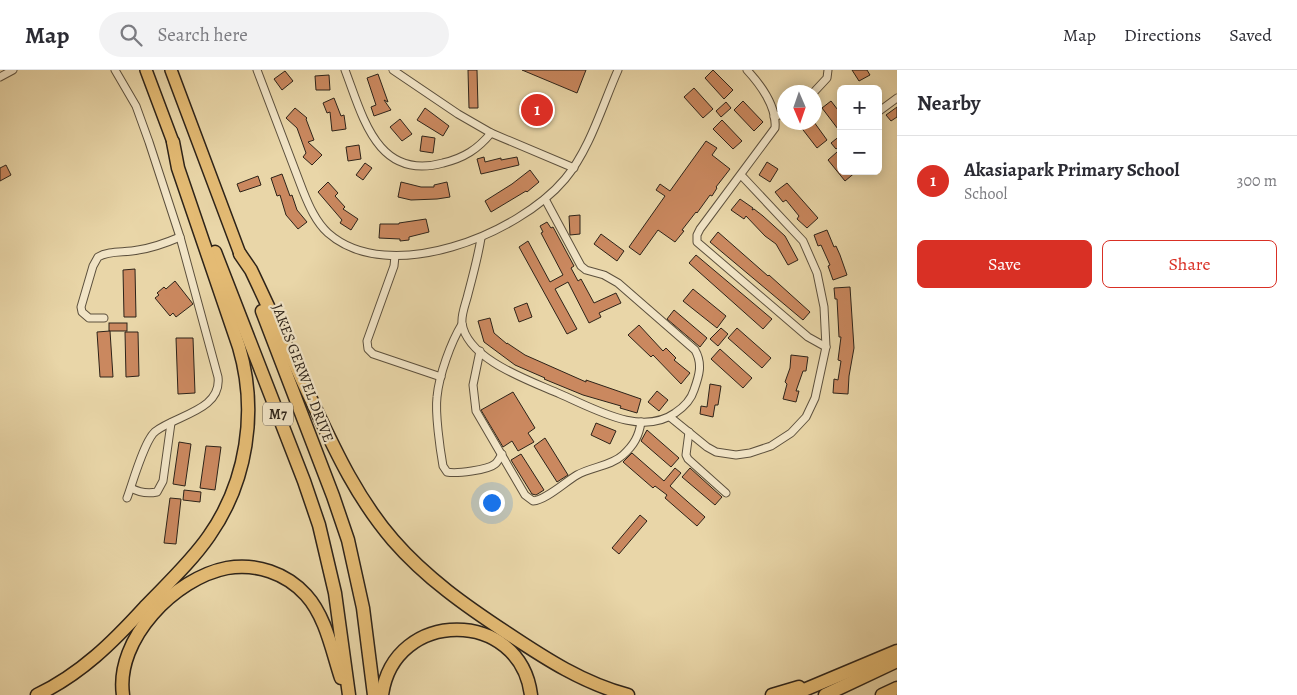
<!DOCTYPE html>
<html lang="en">
<head>
<meta charset="utf-8">
<style>
  :root { --surface:#fff; --page:#f2f2f3; --text:#2b2b33; --muted:#7c7c81; --line:#e1e1e2; --accent:#d93025 }
  body { margin:0; font-family:Alegreya,serif; background:var(--page); color:var(--text) }
  .controls { position:absolute; right:15px; top:15px; display:grid; overflow:hidden; border-radius:8px; box-shadow:0 2px 12px #0003 }
  .controls button { width:45px; height:45px; display:grid; place-items:center; padding:0; border:0; border-bottom:1px solid var(--line); background:var(--surface); color:var(--text); font:25px sans-serif }
  .compass { position:absolute; left:777px; top:15px; width:45px; height:45px; border-radius:50%; background:var(--surface); box-shadow:0 2px 12px #0003; rotate:178deg }
  .you { position:absolute; left:491px; top:432px; width:18px; height:18px; margin:-12px; border:4px solid #fff; border-radius:50%; background:#1a73e8; box-shadow:0 0 0 8px #1a73e833 }
  .badge { display:grid; place-items:center; width:32px; height:32px; border-radius:50%; background:var(--accent); color:#fff; font-size:16px; font-weight:700 }
  .pin { position:absolute; translate:-50% -50%; border:2px solid #fff; box-shadow:0 1px 5px #0006 }
  .list { margin:0; padding:0; list-style:none }
  h2 { display:flex; justify-content:space-between; align-items:center; height:65px; margin:0; padding:0 20px; font-size:21px }
  h2 small { font-size:16px; font-weight:400; color:var(--muted) }
  .list li { display:grid; grid-template-columns:32px 1fr auto; gap:15px; align-items:center; box-sizing:border-box; height:90px; padding:0 20px; border-top:1px solid var(--line) }
  .list b { display:block; font-size:19px; white-space:nowrap }
  .list p { margin:0; font-size:16px; white-space:nowrap; color:var(--muted) }
  .list em { font-size:16px; font-style:normal; color:var(--muted) }
  .actions { display:flex; gap:10px; padding:15px 20px }
  .actions a { flex:1; padding:11px 0; border:1px solid var(--accent); border-radius:8px; text-align:center; font-size:18px; color:var(--accent) }
  .actions .main { background:var(--accent); color:#fff }
  .icon { flex:none; width:28px; height:28px; fill:none; stroke:currentColor; stroke-width:2; stroke-linecap:round; stroke-linejoin:round }
  .map { position:relative; flex:none; width:897px; height:625px; overflow:hidden }
  header { display:flex; align-items:center; gap:30px; box-sizing:border-box; height:70px; padding:0 25px; background:var(--surface); border-bottom:1px solid var(--line) }
  header strong { font-size:24px }
  nav { display:flex; gap:28px; margin-inline-start:auto; font-size:18px }
  .search { width:350px; height:45px; background:var(--page); display:flex; align-items:center; gap:12px; box-sizing:border-box; padding:0 18px; border-radius:28px; color:var(--muted); font-size:19px }
  main { display:flex }
  aside { flex:1; background:var(--surface) }
  .map>svg:first-child { display:block }
  .building { fill:#ca885f; stroke:#2d2319 }
  .lines { fill:none; stroke-linecap:round; stroke-linejoin:round }
  .minor-casing { stroke:#5c503d; stroke-width:9 }
  .trunk-casing { stroke:#2d2319; stroke-width:14 }
  .motorway-casing { stroke:#2d2319; stroke-width:15 }
  .minor { stroke:#f1e4c6; stroke-width:7 }
  .trunk { stroke:#e4bb74; stroke-width:11 }
  .motorway { stroke:#e4bb74; stroke-width:12 }
  .labels { text-anchor:middle; dominant-baseline:central; stroke-width:4.5; stroke-linejoin:round; paint-order:stroke }
  .shield { fill:#f1e4c6; stroke:#685d4d; stroke-width:1 }
  .shield-label { font-size:14px; font-weight:bold; fill:#2d2319 }
  .street-label { font-size:15px; fill:#2d2319; stroke:#f1e4c6 }
</style>
</head>
<body>
<header>
<strong>Map</strong>
<div class="search"><svg class="icon" aria-label="search" viewBox="0 0 24 24"><circle cx="10" cy="10" r="6"/><path d="M15 15l6 6"/></svg>Search here</div>
<nav><a>Map</a><a>Directions</a><a>Saved</a></nav>
</header>
<main>
<div class="map">
<svg width="897" height="625" viewBox="0 0 897 625">
  <rect width="100%" height="100%" fill="#e9d6a8"/>
  <filter id="stains"><feTurbulence type="fractalNoise" baseFrequency=".004" numOctaves="4"/><feColorMatrix values="0 0 0 0 .2 0 0 0 0 .09 0 0 0 0 .02 0 0 0 .5 -.17"/></filter>
  <radialGradient id="worn" r=".72"><stop offset=".6" stop-color="#630" stop-opacity="0"/><stop offset="1" stop-color="#630" stop-opacity=".3"/></radialGradient>
  <g class="building">
    <path d="M468 0H477L478 38H469Z"/>
    <path d="M522 0H586L577 23Z"/>
    <path d="M713 0 733 20 724 29 705 8Z"/>
    <path d="M852 0H867L870 5 859 11Z"/>
    <path d="M285 1 293 11 282 20 274 9Z"/>
    <path d="M378 4 388 32 384 30 391 40 374 46 371 37 376 35 367 8Z"/>
    <path d="M329 5 330 20H316L315 6Z"/>
    <path d="M694 18 713 39 703 48 684 27Z"/>
    <path d="M334 28 341 46 344 45 346 59 332 61 330 42 327 43 323 33Z"/>
    <path d="M743 31 763 52 754 61 734 40Z"/>
    <path d="M831 31 841 44V63L822 38Z"/>
    <path d="M726 32 731 38 721 47 716 41Z"/>
    <path d="M897 37V47L891 51 886 45Z"/>
    <path d="M295 38 307 48 306 49 314 70 308 72 322 85 312 95 303 87 306 83 297 58 286 48Z"/>
    <path d="M425 38 449 56 443 66 417 50Z"/>
    <path d="M400 49 412 64 402 71 390 57Z"/>
    <path d="M722 50 742 71 733 79 713 59Z"/>
    <path d="M804 52H814L827 70 817 78 800 56Z"/>
    <path d="M841 65V75L836 79 831 73Z"/>
    <path d="M422 66 435 68 433 83 420 81Z"/>
    <path d="M706 71 717 78 712 85 730 99 716 117 717 118 712 126 710 125 697 143 696 142 682 160 684 161 675 172 658 160 640 185 629 177 665 126 656 120 660 114 670 121Z"/>
    <path d="M359 75 361 89 348 91 346 77Z"/>
    <path d="M837 82 841 87V101H857L845 111 828 90Z"/>
    <path d="M484 87 485 92 501 88V90L517 87 519 95 481 104 477 89Z"/>
    <path d="M767 92 778 99 770 112 759 105Z"/>
    <path d="M365 93 372 98 363 110 356 105Z"/>
    <path d="M6 95 11 105 0 111V98Z"/>
    <path d="M530 100 539 112 527 122 526 121 491 142 485 131 512 114Z"/>
    <path d="M282 104 290 126 292 125 297 140 307 152 298 159 286 145 280 125 277 126 271 108Z"/>
    <path d="M258 106 261 115 240 122 237 114Z"/>
    <path d="M328 112 338 123 335 126 345 137 343 139 358 149 351 160 340 153 342 150 318 122Z"/>
    <path d="M401 112 421 117H434V115L447 112 450 127 437 129 411 130 398 127Z"/>
    <path d="M787 113 818 148 807 158 797 149 799 146 786 130 783 132 775 122Z"/>
    <path d="M740 129 753 138 752 140 754 139 763 146 785 166 798 190 788 195 776 174 765 166 746 146 744 149 731 140Z"/>
    <path d="M580 145V164L570 165 569 146Z"/>
    <path d="M426 149 429 162 409 167V170L400 171V169L379 168 380 154H399V153Z"/>
    <path d="M547 152 551 158 553 157 574 196 571 198 578 211 581 209 594 233 616 223 621 233 599 243 601 247 589 253 568 212 555 219 577 259 567 264 519 177 528 171 550 212 563 205 541 163 543 162 540 156Z"/>
    <path d="M827 160 834 177 836 176 840 185 847 205 833 210 828 196 830 195 821 175 818 176 814 165Z"/>
    <path d="M718 162 768 206 769 205 810 242 803 250 710 172Z"/>
    <path d="M601 164 624 181 617 191 594 174Z"/>
    <path d="M696 185 772 249 763 259 689 193Z"/>
    <path d="M135 199 136 247H124L123 200Z"/>
    <path d="M175 211 193 234 176 247 173 243 170 246 155 228 159 225 157 223 164 217 166 219Z"/>
    <path d="M850 217 854 278 849 306 848 324 833 323 834 309 838 310 841 291 838 290 841 267H839L837 229H835L834 218Z"/>
    <path d="M693 219 726 246 717 258 683 231Z"/>
    <path d="M527 233 532 247 519 252 514 238Z"/>
    <path d="M674 240 707 268 700 277 667 249Z"/>
    <path d="M490 248 494 263 507 274V273L525 285 586 312V310L641 329 637 343 620 338 621 336 583 325 544 309 545 308 515 295 484 272 478 251Z"/>
    <rect x="109" y="253" width="18" height="8"/>
    <path d="M639 255 663 281 666 278 676 288 674 290 690 303 681 314 653 285 651 287 628 265Z"/>
    <path d="M721 258 728 264 718 276 710 269Z"/>
    <path d="M737 258 771 288 762 298 728 268Z"/>
    <path d="M110 261 113 307H100L97 262Z"/>
    <path d="M125 262H138L139 306 126 307Z"/>
    <path d="M176 268H193L195 323 178 324Z"/>
    <path d="M720 279 752 308 743 318 711 289Z"/>
    <path d="M791 285 808 287 806 301H803L796 321H799L796 332 783 329 787 314 785 312 790 298Z"/>
    <path d="M710 314 721 316 718 335H715L713 347 700 344 701 336 707 337Z"/>
    <path d="M657 321 668 330 659 341 648 332Z"/>
    <path d="M513 322 535 358 528 363 534 372 518 381 512 371 503 377 481 340Z"/>
    <path d="M596 353 616 361 610 374 591 365Z"/>
    <path d="M647 360 679 388 671 397 641 371Z"/>
    <path d="M545 368 568 405 557 412 534 376Z"/>
    <path d="M179 372 191 374 185 416 173 414Z"/>
    <path d="M206 376 221 377 215 420 200 418Z"/>
    <path d="M632 383 664 411 675 398 681 403 670 416 705 447 697 456 665 428 667 425 655 416 653 418 623 392Z"/>
    <path d="M521 384 544 420 536 425 532 424 511 390Z"/>
    <path d="M690 398 722 427 715 435 682 407Z"/>
    <path d="M184 420 201 422 200 432 183 430Z"/>
    <path d="M170 428 181 429 176 474 164 473Z"/>
    <path d="M640 445 647 451 619 484 612 478Z"/>
  </g>
  <g class="lines">
    <defs>
      <g id="minor">
        <path d="M115 0 136 36 149 72 180 167 218 307C222 340 177 345 156 361 145 368 132 415 127 428"/>
        <path d="M257 0 303 121C309 136 316 152 328 163 389 217 519 164 565 109 590 79 602 36 618 0"/>
        <path d="M345 0C363 47 377 111 443 93 464 88 478 79 491 63"/>
        <path d="M393 0 458 44 491 63 574 98"/>
        <path d="M747 0C760 14 777 37 775 58L700 159 697 165V172L808 267 826 277"/>
        <path d="M0 7 13 0"/>
        <path d="M814 22 827 8 828 0"/>
        <path d="M878 42 897 28"/>
        <path d="M774 47 784 43"/>
        <path d="M481 168C478 187 473 205 468 224 466 233 461 244 462 253 467 290 531 311 560 324 593 338 641 367 675 343 684 337 691 330 694 320 699 306 703 294 695 280L618 213 604 205 586 200 581 196 545 129"/>
        <path d="M395 186 394 196 367 271 368 279 373 284 441 307"/>
        <path d="M104 248H89L82 242 81 237 93 196 98 187C109 180 125 183 138 180 152 178 166 173 180 167"/>
        <path d="M462 254C451 272 439 305 437 327 435 343 440 379 443 396L447 402C456 404 488 400 495 394 498 392 500 387 502 384"/>
        <path d="M480 281 473 315 476 341 525 425 533 431C546 430 565 412 577 405 591 397 611 396 623 385 634 375 639 366 641 352"/>
        <path d="M670 347 707 377 716 382 736 385 750 383 771 376 791 363 806 347 815 328 826 277 824 237 817 203 803 171 741 105"/>
        <path d="M689 362 686 385 688 389 726 423"/>
        <path d="M131 418C140 423 147 424 157 422L163 411 171 353"/>
      </g>
      <g id="trunk">
        <path d="M146 0 173 72"/>
        <path d="M171 0 240 184"/>
      </g>
      <g id="motorway">
        <path d="M215 182 304 411 319 455 335 523 349 625"/>
        <path d="M240 184 251 200C271 242 290 284 310 327 334 378 356 427 393 470 426 508 466 536 507 563 546 589 583 613 628 625"/>
        <path d="M262 241 333 426 348 470 363 538 374 625"/>
        <path d="M37 625C81 604 113 572 145 537 167 514 191 492 209 466 247 412 258 341 239 277L178 98 173 72"/>
        <path d="M123 625C115 569 175 508 227 498 256 493 286 503 306 525 326 547 332 581 341 608"/>
        <path d="M382 625C394 538 520 538 531 625"/>
        <path d="M772 625 799 617"/>
        <path d="M792 625 897 581"/>
        <path d="M825 625 897 591"/>
        <path d="M882 625 897 618"/>
      </g>
    </defs>
    <use href="#minor" class="minor-casing"/>
    <use href="#trunk" class="trunk-casing"/>
    <use href="#motorway" class="motorway-casing"/>
    <use href="#minor" class="minor"/>
    <use href="#trunk" class="trunk"/>
    <use href="#motorway" class="motorway"/>
  </g>
  <g class="labels">
    <rect class="shield" x="263" y="332.5" width="30" height="23" rx="4"/>
    <g class="shield-label">
      <text x="278" y="344">M7</text>
    </g>
    <g class="street-label">
      <text transform="translate(303 303) rotate(69)">JAKES GERWEL DRIVE</text>
    </g>
  </g>
  <rect width="100%" height="100%" filter="url(#stains)"/>
  <rect width="100%" height="100%" fill="url(#worn)"/>
</svg>
<div class="controls">
<button>+</button>
<button>−</button>
</div>
<svg class="compass" viewBox="-18 -18 36 36"><path d="M0-13l5 13h-10z" fill="#e53935"/><path d="M0 13l5-13h-10z" fill="#7c7c81"/></svg>
<div class="you"></div>
<div class="pin badge" style="left:537px;top:40px">1</div>
</div>
<aside>
<h2>Nearby<small></small></h2>
<ul class="list">
<li><span class="badge">1</span><div><b>Akasiapark Primary School</b><p>School</p></div><em>300 m</em></li>
</ul>
<div class="actions"><a class="main">Save</a><a>Share</a></div>
</aside>
</main>
</body>
</html>
